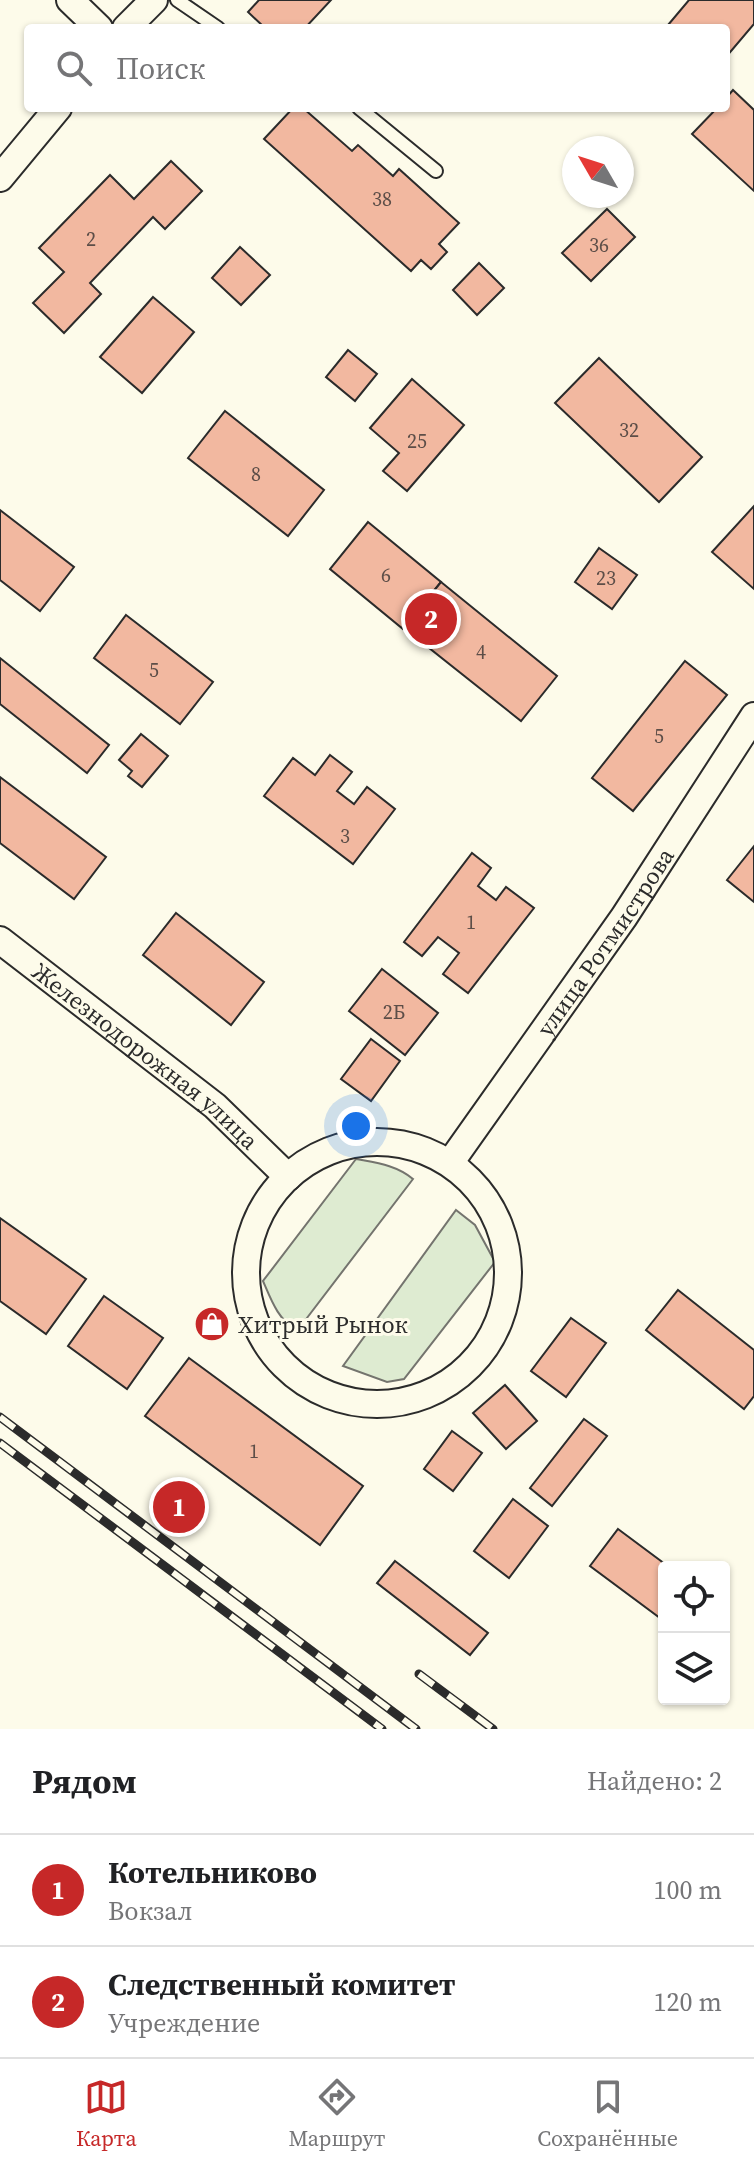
<!DOCTYPE html>
<html lang="ru">
<head>
<meta charset="utf-8">
<style>
  :root { --surface:#fff; --page:#f2f2f2; --text:#202124; --muted:#757577; --line:#e0e0e0; --accent:#c62828 }
  body { margin:0; font-family:"Source Serif 4",serif; background:var(--page); color:var(--text) }
  .controls { position:absolute; right:24px; bottom:24px; display:grid; overflow:hidden; border-radius:8px; box-shadow:0 2px 6px #0004 }
  .controls button { width:72px; height:72px; display:grid; place-items:center; padding:0; border:0; border-bottom:2px solid var(--line); background:var(--surface); color:var(--text); font:40px sans-serif }
  .compass { position:absolute; left:562px; top:136px; width:72px; height:72px; border-radius:50%; background:var(--surface); box-shadow:0 2px 6px #0004; rotate:309deg }
  .you { position:absolute; left:356px; top:1126px; width:28px; height:28px; margin:-20px; border:6px solid #fff; border-radius:50%; background:#1a73e8; box-shadow:0 0 0 12px #1a73e833 }
  .badge { display:grid; place-items:center; width:52px; height:52px; border-radius:50%; background:var(--accent); color:#fff; font-size:26px; font-weight:700 }
  .pin { position:absolute; translate:-50% -50%; border:4px solid #fff; box-shadow:0 2px 8px #0006 }
  .list { margin:0; padding:0; list-style:none }
  h2 { display:flex; justify-content:space-between; align-items:center; height:104px; margin:0; padding:0 32px; font-size:34px }
  h2 small { font-size:26px; font-weight:400; color:var(--muted) }
  .list li { display:grid; grid-template-columns:52px 1fr auto; gap:24px; align-items:center; box-sizing:border-box; height:112px; padding:0 32px; border-top:2px solid var(--line) }
  .list b { display:block; font-size:30px; white-space:nowrap }
  .list p { margin:0; font-size:26px; white-space:nowrap; color:var(--muted) }
  .list em { font-size:26px; font-style:normal; color:var(--muted) }
  .icon { flex:none; width:44px; height:44px; fill:none; stroke:currentColor; stroke-width:2; stroke-linecap:round; stroke-linejoin:round }
  .map { position:relative; flex:none; width:754px; height:1729px; overflow:hidden }
  .search { position:absolute; background:var(--surface); box-shadow:0 2px 6px #0004; left:24px; right:24px; top:24px; height:88px; display:flex; align-items:center; gap:20px; box-sizing:border-box; padding:0 28px; border-radius:8px; color:var(--muted); font-size:30px }
  .sheet { height:328px; background:var(--surface) }
  nav { display:flex; justify-content:space-around; align-items:center; box-sizing:border-box; height:112px; border-top:2px solid var(--line); background:var(--surface); font-size:22px; color:var(--muted) }
  nav a { display:grid; justify-items:center; gap:4px }
  nav .on { color:var(--accent) }
  .map>svg:first-child { display:block }
  .green { fill:#deebd1; stroke:#74746e; stroke-width:2 }
  .building { fill:#f2b8a0; stroke:#2b2b2b; stroke-width:2 }
  .lines { fill:none; stroke-linecap:round; stroke-linejoin:round }
  .service-casing { stroke:#2b2b2b; stroke-width:16 }
  .minor-casing { stroke:#2b2b2b; stroke-width:30 }
  .service { stroke:#fdfbea; stroke-width:12 }
  .minor { stroke:#fdfbea; stroke-width:26 }
  .rail-casing { stroke:#2b2b2b; stroke-width:9 }
  .rail { stroke:#fdfbea; stroke-width:6; stroke-dasharray:18; stroke-linecap:butt }
  .labels { text-anchor:middle; dominant-baseline:central; stroke-width:6; stroke-linejoin:round; paint-order:stroke }
  .number-label { font-size:20px; fill:#5d4e48 }
  .street-label { font-size:24px; fill:#2b2b2b; stroke:#fdfbea }
  .poi-label { font-size:24px; fill:#2b2b2b; stroke:#fdfbea; text-anchor:start }
</style>
</head>
<body>
<div class="map">
<svg width="754" height="1729" viewBox="0 0 754 1729">
  <rect width="100%" height="100%" fill="#fdfbea"/>
  <g class="green">
    <path d="M356 1159C377 1163 396 1165 413 1179L297 1331C278 1319 272 1302 263 1281Z"/>
    <path d="M456 1210 475 1225 495 1262 404 1379 387 1382 343 1366Z"/>
  </g>
  <g class="building">
    <path d="M259 0H331L305 28H265L248 12Z"/>
    <path d="M689 0H754V24L726 57V28H671L668 25Z"/>
    <path d="M733 90 754 110V191L692 134 717 108H726V98Z"/>
    <path d="M293 108H303L352 151 358 145 393 176 399 169 459 223 439 244 447 252 431 269 421 260 411 271 264 139Z"/>
    <path d="M171 161 202 191 165 229 153 217 90 283 101 294 64 333 33 303 64 272 39 248 110 175 134 199Z"/>
    <path d="M607 209 635 237 591 281 562 253Z"/>
    <path d="M240 247 270 275 241 305 212 278Z"/>
    <path d="M479 263 504 288 477 315 453 290Z"/>
    <path d="M153 297 194 332 142 393 100 357Z"/>
    <path d="M348 350 377 374 355 401 326 377Z"/>
    <path d="M599 358 702 457 659 502 555 403Z"/>
    <path d="M412 379 464 425 407 491 383 471 399 453 370 428Z"/>
    <path d="M225 411 324 490 288 536 188 458Z"/>
    <path d="M754 506V589L712 552Z"/>
    <path d="M0 510 74 567 40 611 0 580Z"/>
    <path d="M368 522 441 582 403 629 330 569Z"/>
    <path d="M599 548 637 575 612 609 575 582Z"/>
    <path d="M441 582 557 676 521 721 404 628Z"/>
    <path d="M126 615 213 682 180 724 94 658Z"/>
    <path d="M0 658 109 745 87 773 0 704Z"/>
    <path d="M685 661 727 695 633 811 592 778Z"/>
    <path d="M141 734 168 756 142 787 128 776 132 771 119 760Z"/>
    <path d="M330 755 352 772 337 791 354 804 367 787 395 809 353 864 264 796 293 758 315 775Z"/>
    <path d="M0 777 106 857 74 899 0 843Z"/>
    <path d="M754 846V902L727 880Z"/>
    <path d="M472 853 491 868 478 886 496 900 506 887 534 908 468 993 443 974 459 953 438 937 422 956 404 942Z"/>
    <path d="M176 913 264 982 231 1025 143 955Z"/>
    <path d="M382 969 438 1013 405 1055 349 1011Z"/>
    <path d="M371 1039 400 1061 371 1101 341 1079Z"/>
    <path d="M0 1218 86 1279 46 1334 0 1301Z"/>
    <path d="M678 1290 754 1350V1396L744 1409 646 1330Z"/>
    <path d="M104 1296 163 1338 127 1389 68 1346Z"/>
    <path d="M571 1318 606 1343 566 1397 531 1371Z"/>
    <path d="M189 1358 363 1486 320 1545 145 1416Z"/>
    <path d="M505 1385 537 1421 506 1449 473 1413Z"/>
    <path d="M584 1419 607 1436 552 1506 530 1488Z"/>
    <path d="M452 1431 482 1453 453 1491 424 1469Z"/>
    <path d="M513 1499 548 1526 509 1578 474 1551Z"/>
    <path d="M618 1529 669 1567H664V1621L590 1566Z"/>
    <path d="M395 1561 488 1633 470 1655 377 1583Z"/>
  </g>
  <g class="lines">
    <defs>
      <g id="service">
        <path d="M177 0 218 28"/>
        <path d="M359 108 436 171"/>
      </g>
      <g id="minor">
        <path d="M70 0 99 28"/>
        <path d="M126 28 154 0"/>
        <path d="M0 178 58 108"/>
        <path id="s1" d="M0 940 215 1106 288 1177"/>
        <circle cx="377" cy="1273" r="131"/>
        <path id="s2" d="M450 1163 624 917 754 716"/>
      </g>
    </defs>
    <use href="#service" class="service-casing"/>
    <use href="#minor" class="minor-casing"/>
    <use href="#service" class="service"/>
    <use href="#minor" class="minor"/>
    <defs>
      <g id="rail">
        <path d="M0 1417 416 1729"/>
        <path d="M0 1443 382 1729"/>
        <path d="M419 1674 493 1729"/>
      </g>
    </defs>
    <use href="#rail" class="rail-casing"/>
    <use href="#rail" class="rail"/>
  </g>
  <defs>
    <symbol id="shop-disc" viewBox="-11 -11 22 22"><circle r="9.5" fill="#c62828" stroke="#fdfbea"/><path d="M-5-2.5h2.3a2.7 3.5 0 0 1 5.4 0H5L5.5 6h-11ZM-1.5-2.5h3a1.5 2.3 0 0 0-3 0Z" fill="#fff"/></symbol>
  </defs>
  <g fill-rule="evenodd">
    <use href="#shop-disc" x="192" y="1304" width="40" height="40"/>
  </g>
  <g class="labels">
    <g class="number-label">
      <text x="382" y="199">38</text>
      <text x="91" y="239">2</text>
      <text x="599" y="245">36</text>
      <text x="629" y="430">32</text>
      <text x="417" y="441">25</text>
      <text x="256" y="474">8</text>
      <text x="386" y="575">6</text>
      <text x="606" y="578">23</text>
      <text x="481" y="652">4</text>
      <text x="154" y="670">5</text>
      <text x="659" y="736">5</text>
      <text x="345" y="836">3</text>
      <text x="471" y="922">1</text>
      <text x="394" y="1012">2Б</text>
      <text x="254" y="1451">1</text>
    </g>
    <g class="street-label">
      <text stroke="none"><textPath href="#s2" startOffset="270">улица Ротмистрова</textPath></text>
      <text stroke="none"><textPath href="#s1" startOffset="186">Железнодорожная улица</textPath></text>
    </g>
    <g class="poi-label">
      <text x="238" y="1324">Хитрый Рынок</text>
    </g>
  </g>
</svg>
<div class="controls">
<button><svg class="icon" aria-label="locate" viewBox="0 0 24 24"><circle cx="12" cy="12" r="6"/><path d="M12 2v4M12 18v4M2 12h4M18 12h4"/></svg></button>
<button><svg class="icon" aria-label="layers" viewBox="0 0 24 24"><path d="M12 4l9 5-9 5-9-5zM3 14l9 5 9-5"/></svg></button>
</div>
<svg class="compass" viewBox="-18 -18 36 36"><path d="M0-13l5 13h-10z" fill="#e53935"/><path d="M0 13l5-13h-10z" fill="#757577"/></svg>
<div class="you"></div>
<div class="pin badge" style="left:179px;top:1507px">1</div>
<div class="pin badge" style="left:431px;top:619px">2</div>
<div class="search"><svg class="icon" aria-label="search" viewBox="0 0 24 24"><circle cx="10" cy="10" r="6"/><path d="M15 15l6 6"/></svg>Поиск</div>
</div>
<section class="sheet">
<h2>Рядом<small>Найдено: 2</small></h2>
<ul class="list">
<li><span class="badge">1</span><div><b>Котельниково</b><p>Вокзал</p></div><em>100 m</em></li>
<li><span class="badge">2</span><div><b>Следственный комитет</b><p>Учреждение</p></div><em>120 m</em></li>
</ul>
</section>
<nav>
<a class="on"><svg class="icon" aria-label="map" viewBox="0 0 24 24"><path d="M3 6l6-2 6 2 6-2v14l-6 2-6-2-6 2zM9 4v14M15 6v14"/></svg>Карта</a>
<a><svg class="icon" aria-label="directions" viewBox="0 0 24 24"><path d="M12 3l9 9-9 9-9-9zM9 14v-3h6M13 9l2 2-2 2"/></svg>Маршрут</a>
<a><svg class="icon" aria-label="saved" viewBox="0 0 24 24"><path d="M7 4h10v16l-5-4-5 4z"/></svg>Сохранённые</a>
</nav>
</body>
</html>
